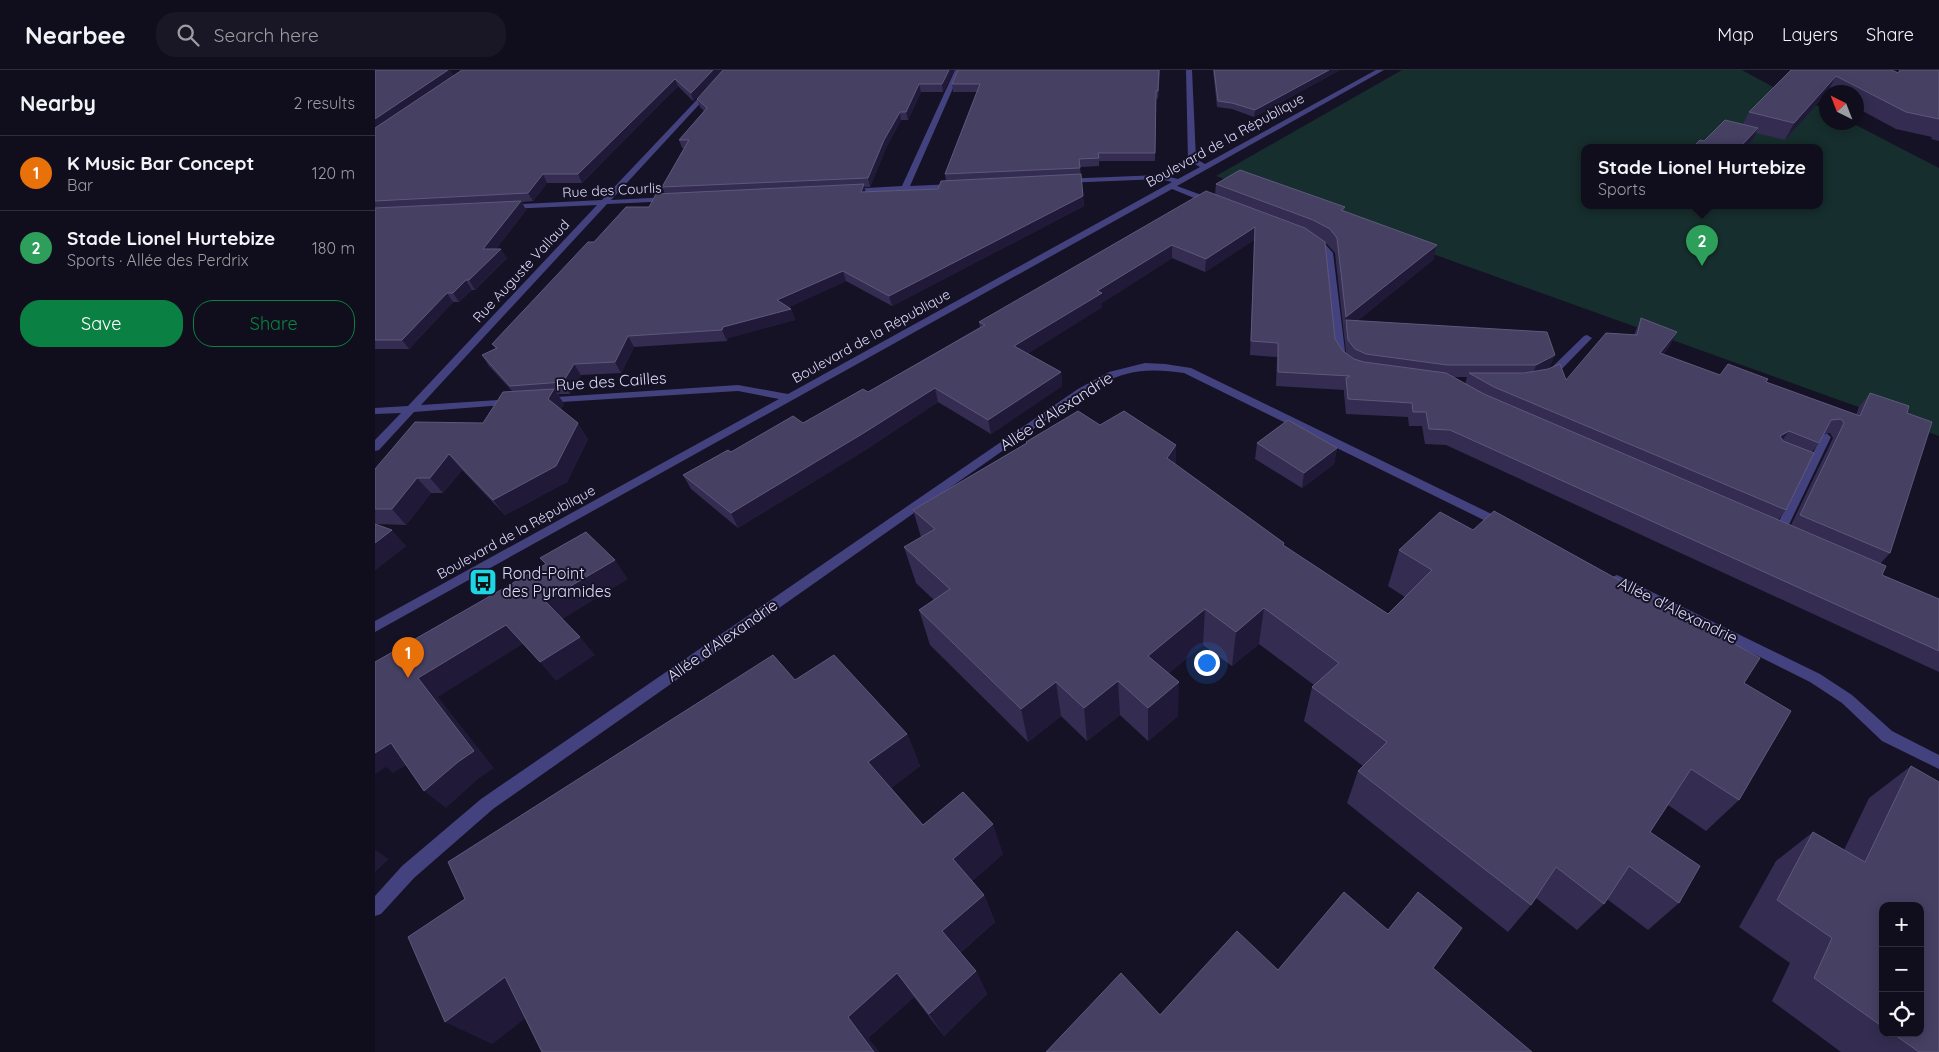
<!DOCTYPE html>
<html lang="en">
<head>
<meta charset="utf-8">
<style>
  :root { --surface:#100e1c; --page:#191725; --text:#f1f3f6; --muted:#9c9ca3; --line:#302e3b; --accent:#0b8043 }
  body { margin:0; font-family:Quicksand,sans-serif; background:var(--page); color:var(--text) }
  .controls { position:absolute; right:15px; bottom:15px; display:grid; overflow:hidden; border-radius:10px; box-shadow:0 2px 12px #0003 }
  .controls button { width:45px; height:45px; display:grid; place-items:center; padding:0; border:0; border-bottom:1px solid var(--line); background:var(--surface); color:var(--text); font:25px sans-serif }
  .compass { position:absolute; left:1444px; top:15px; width:45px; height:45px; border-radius:50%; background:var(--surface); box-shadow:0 2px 12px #0003; rotate:318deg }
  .you { position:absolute; left:831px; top:592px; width:18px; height:18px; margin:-12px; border:4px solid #fff; border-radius:50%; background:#1a73e8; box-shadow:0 0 0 8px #1a73e833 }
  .badge { display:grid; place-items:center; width:32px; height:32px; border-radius:50%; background:var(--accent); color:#fff; font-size:16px; font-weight:700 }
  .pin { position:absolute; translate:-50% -41px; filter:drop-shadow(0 1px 2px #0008) }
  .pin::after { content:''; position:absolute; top:26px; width:18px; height:15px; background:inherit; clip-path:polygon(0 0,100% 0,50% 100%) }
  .popup { position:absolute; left:1206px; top:74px; width:242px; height:65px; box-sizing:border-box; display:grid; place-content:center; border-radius:10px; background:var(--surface); filter:drop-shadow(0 1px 4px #0005); font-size:16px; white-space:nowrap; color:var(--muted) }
  .popup b { font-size:19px; color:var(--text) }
  .popup::after { content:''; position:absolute; left:50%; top:100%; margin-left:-10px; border:10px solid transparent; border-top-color:var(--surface) }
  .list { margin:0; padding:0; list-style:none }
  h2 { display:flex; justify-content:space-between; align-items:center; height:65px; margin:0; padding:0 20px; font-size:21px }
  h2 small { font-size:16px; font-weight:400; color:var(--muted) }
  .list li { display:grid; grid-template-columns:32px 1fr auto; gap:15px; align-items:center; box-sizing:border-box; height:75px; padding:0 20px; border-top:1px solid var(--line) }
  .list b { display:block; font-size:19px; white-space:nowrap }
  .list p { margin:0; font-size:16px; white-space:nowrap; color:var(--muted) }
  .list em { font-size:16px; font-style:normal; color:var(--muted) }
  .actions { display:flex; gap:10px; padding:15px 20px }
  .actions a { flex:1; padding:11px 0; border:1px solid var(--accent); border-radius:20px; text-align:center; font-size:18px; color:var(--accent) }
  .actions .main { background:var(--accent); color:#fff }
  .icon { flex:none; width:28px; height:28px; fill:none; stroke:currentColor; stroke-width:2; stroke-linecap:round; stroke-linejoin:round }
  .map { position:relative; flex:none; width:1564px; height:982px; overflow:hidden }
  header { display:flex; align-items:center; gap:30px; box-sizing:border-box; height:70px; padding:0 25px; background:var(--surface); border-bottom:1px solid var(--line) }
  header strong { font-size:24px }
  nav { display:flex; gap:28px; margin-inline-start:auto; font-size:18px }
  .search { width:350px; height:45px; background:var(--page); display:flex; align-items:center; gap:12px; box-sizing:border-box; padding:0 18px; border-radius:20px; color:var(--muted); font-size:19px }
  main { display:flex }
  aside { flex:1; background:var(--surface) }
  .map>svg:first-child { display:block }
  .green { fill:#162e2d; fill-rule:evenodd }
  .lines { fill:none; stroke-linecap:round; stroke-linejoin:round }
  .minor { fill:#43427f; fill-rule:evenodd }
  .wall { fill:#342d51; fill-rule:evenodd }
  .shaded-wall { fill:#201a38 }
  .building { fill:#464063; stroke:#5e587b }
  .labels { text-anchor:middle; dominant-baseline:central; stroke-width:4; stroke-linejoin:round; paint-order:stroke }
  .far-street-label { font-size:14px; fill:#dddafb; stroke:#151225 }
  .street-label { font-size:16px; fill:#dddafb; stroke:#151225 }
  .poi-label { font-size:16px; fill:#dddafb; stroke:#151225; text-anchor:start }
</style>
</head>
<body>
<header>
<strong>Nearbee</strong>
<div class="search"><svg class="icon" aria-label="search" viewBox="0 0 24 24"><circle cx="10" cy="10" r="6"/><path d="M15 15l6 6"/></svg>Search here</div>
<nav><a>Map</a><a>Layers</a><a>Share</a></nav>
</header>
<main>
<aside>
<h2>Nearby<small>2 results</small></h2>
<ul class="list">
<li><span class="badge" style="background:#e8710a">1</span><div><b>K Music Bar Concept</b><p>Bar</p></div><em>120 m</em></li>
<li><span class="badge" style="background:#2e9e5b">2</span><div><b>Stade Lionel Hurtebize</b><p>Sports · Allée des Perdrix</p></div><em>180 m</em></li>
</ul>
<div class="actions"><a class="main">Save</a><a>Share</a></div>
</aside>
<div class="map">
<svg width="1564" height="982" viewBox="0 0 1564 982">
  <rect width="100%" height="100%" fill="#151225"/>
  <path class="green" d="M1027 0H1367L1413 25 1451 39 1452 52 1477 53 1564 98V366L841 106ZM1210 77H1444V135H1210Z"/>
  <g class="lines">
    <g class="minor">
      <path d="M350 0H356L236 130 295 127H298V131L232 134 46 335 137 329 142 332 141 334 39 342 4 380 0 381V370L26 343 0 344V338L33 336 222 135 132 139H129V135L227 130Z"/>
      <path d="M580 0H586L535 116 579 114 583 116 582 118 472 123 471 121 475 119 527 116Z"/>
      <path d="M811 0H817L821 89 830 94 1001 0H1009L802 116 840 130V134H834L797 119 0 562V551L404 329 363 321 170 333 165 330 166 328 363 315 413 324 797 112 785 109 689 113 685 111 686 109 785 105 803 109 825 97 813 90Z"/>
      <path d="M937 168 951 175 958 183 971 289 969 291H963L959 283 950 184 934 173 933 171Z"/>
      <path d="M1212 265 1217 268 1215 270 1177 309H1169V305L1209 266Z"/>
      <path d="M770 293 790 294 816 298 1131 451 1133 454 1127 458 1123 457 809 303C747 293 726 313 677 346L118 739 39 808 6 844 0 846V826L27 796 106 729 703 319 734 302Z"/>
      <path d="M1451 363 1456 367 1410 463 1408 466H1400L1398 463 1446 367Z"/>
      <path d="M1242 505 1445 604 1477 625 1517 661 1564 685V699L1507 671 1467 633 1435 612 1237 513 1236 510 1237 507Z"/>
    </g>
  </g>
  <g class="wall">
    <path d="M0 0H75L78 6 348 0 318 31 303 16 207 113H172L158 131 147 132 151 140 121 179 132 188 100 220H97L84 232H78L34 279H0Z"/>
    <path d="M579 0 568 22H546L533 50H526L511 78 495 117H489L491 122 563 119 571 111 570 104 602 22H578L577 14 785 0 783 29 781 28 780 91H724V96L705 97 709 136 517 236 471 211 414 237 416 239 420 250 353 268 352 271 259 277 246 303 206 305 195 324H183L189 334 186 339 213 369 192 412 130 445 87 400 68 423H56L31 455 1 454 31 476 0 500V399L108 353 137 321 114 296 107 285 121 279 117 274 219 172 274 137 290 124 287 117 309 78H307L304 70 329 41 325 37 322 29Z"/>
    <path d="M838 0H965L879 47 857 39 842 37Z"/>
    <path d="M1416 0 1523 3 1564 0V71L1556 69 1557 67 1521 59 1482 38V22H1452L1410 70 1381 63 1378 70 1371 77H1318L1329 71 1368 54 1374 42Z"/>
    <path d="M841 114 970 137 969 141 1062 175 1058 190 982 251 1175 297 1170 300 1191 310 1259 265 1266 248 1295 276 1288 284 1345 305 1391 312 1481 345 1484 337 1495 323 1532 343 1515 483 1505 494 1507 505 1564 529V602L1071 375 1050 374 1047 356H1034L1033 347 971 344 969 323V320L901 316 902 287 875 285 879 170 830 202 797 188 727 233V237L652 284 686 302 687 316 616 364 563 332 492 379 363 458 316 419 308 405 356 382 428 353 493 322 605 257 604 252 840 124ZM950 173 952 174 960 183 971 282 972 283 968 281 960 269ZM1079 307H1092L1090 314ZM1455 363 1458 368 1416 455 1403 450 1411 440 1437 382 1444 373 1449 364Z"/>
    <path d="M725 355 801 395 909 473V476L1013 544 1030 527 1013 516 1024 480 1369 613 1364 730 1331 761 1293 735 1275 762 1304 833 1273 860 1232 829 1229 834 1202 860 1161 828 1156 835 1133 862 972 733 983 701 988 696 929 651 937 617 939 615 884 574 857 596 828 575 794 603 803 646 773 671 745 645 712 671 686 646 653 672 555 575 544 540 559 530 541 513 529 477 546 467 538 440 651 373V372Z"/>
    <path d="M882 373 962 378 959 394 927 418 880 389Z"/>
    <path d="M420 610 532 664 545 696 516 718 548 755 628 784 597 811 609 825 620 852 585 883 601 901 612 924 569 966 539 927 493 968 504 982H167L150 948 117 974Z"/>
    <path d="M1536 696 1564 982H1466L1397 931 1415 893 1364 857 1401 791 1438 762 1469 780 1494 728ZM1508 836 1545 963H1508Z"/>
  </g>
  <g class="shaded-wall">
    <path d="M65 0H75L79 7 0 61V49Z"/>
    <path d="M338 0H348L318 31 316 23Z"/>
    <path d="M574 0H579L568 22 567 14Z"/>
    <path d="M954 0H965L879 47 880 40Z"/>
    <path d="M1461 6 1452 23 1410 70 1419 53Z"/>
    <path d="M300 9 303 16 207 113 203 104Z"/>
    <path d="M544 14 546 22 533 50 531 42Z"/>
    <path d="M525 42 526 50 511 78 495 117 493 108 509 70Z"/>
    <path d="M1383 58 1378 70 1371 77H1365Z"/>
    <path d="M168 104 172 113 158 131 153 123Z"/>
    <path d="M489 114 491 125 486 122Z"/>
    <path d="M708 126 709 136 517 236 514 226Z"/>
    <path d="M146 131 151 140 114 188 108 179Z"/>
    <path d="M880 157 879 170 830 202 831 189Z"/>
    <path d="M797 175V188L727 233V237L641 291 639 276 722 221Z"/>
    <path d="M1062 175 1058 190 972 259 971 250 969 262 971 247Z"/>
    <path d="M126 179 132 188 100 220 94 210Z"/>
    <path d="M468 201 471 211 406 241 402 230Z"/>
    <path d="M91 210 97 220 84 232 78 223Z"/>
    <path d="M72 223 78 232 34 279 27 270Z"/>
    <path d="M416 239 420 250 353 268 352 271 347 260 348 257Z"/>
    <path d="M1302 262 1295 276 1278 298 1285 283Z"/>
    <path d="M253 266 259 277 246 303 240 292Z"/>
    <path d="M1180 285 1175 297 1157 307 1161 295Z"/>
    <path d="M199 294 206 305 195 324 188 312Z"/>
    <path d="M686 302 687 316 616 364 613 350Z"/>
    <path d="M560 318 563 332 492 379 363 458 356 443Z"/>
    <path d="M179 319 189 334 183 344 173 329Z"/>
    <path d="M203 353 213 369 192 412 130 445 118 430Z"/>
    <path d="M1414 361 1404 375 1405 366Z"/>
    <path d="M801 375V411L792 388Z"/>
    <path d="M962 378 959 394 927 418 929 403Z"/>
    <path d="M74 384 87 400 68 423 55 408Z"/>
    <path d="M42 408 56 423 31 455 17 439Z"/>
    <path d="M17 460 31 476 0 500V473Z"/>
    <path d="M240 490 253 509 186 550 170 531Z"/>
    <path d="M889 538 884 574 857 596 861 562Z"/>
    <path d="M830 539 828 575 774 620 773 586Z"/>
    <path d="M131 555 148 574 63 627 119 698 103 709 71 738 49 721 43 608Z"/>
    <path d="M205 567 220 585 181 611 165 592Z"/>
    <path d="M743 611 745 645 712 671 709 638Z"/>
    <path d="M681 612 686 646 653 672 646 639Z"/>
    <path d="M804 612 803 646 773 671V638Z"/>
    <path d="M532 664 545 696 509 724 493 692Z"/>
    <path d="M16 673 38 691 18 703 11 697 0 704V683Z"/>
    <path d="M618 754 628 784 590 817 578 789Z"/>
    <path d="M0 780 14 789 0 802Z"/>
    <path d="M609 825 620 852 580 887 567 861Z"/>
    <path d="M601 901 612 924 569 966 554 944Z"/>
    <path d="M522 903 539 927 493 968 504 982H499L473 947Z"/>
    <path d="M130 907 172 931 117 974 70 952Z"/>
  </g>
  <g class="building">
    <path d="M0 0H73L0 49Z"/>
    <path d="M87 0H338L316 23 300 9 203 104H168L153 123 0 131V58Z"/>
    <path d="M348 0H574L567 14H544L531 42H525L509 70 493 108 287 117 314 70H304L332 38 322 29Z"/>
    <path d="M583 0H784L783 21H781L780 83H723L724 88 704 89 705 98 570 104 605 14H577Z"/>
    <path d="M839 0H954L880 40 857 33 843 31Z"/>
    <path d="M1416 0H1517L1523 3 1525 0H1564V49L1531 42 1461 6 1419 53 1374 42Z"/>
    <path d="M1350 50 1383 58 1365 77H1318L1325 70 1329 71Z"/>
    <path d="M865 100 970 137 966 140 1062 175 971 247 962 168 955 159 938 150 841 114Z"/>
    <path d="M706 104 708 126 514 226 468 201 402 230 416 239 348 257 347 260 253 266 240 292 199 294 188 312 135 316 107 285 122 278 117 274 213 172H219L251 137H274L281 124 489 114 486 122 563 119 566 111Z"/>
    <path d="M831 121 930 158 950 172 960 269 968 281 979 289 989 292 1071 303 1109 324 1511 496 1507 505 1564 529V581L1075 360 1054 359 1051 342H1038L1037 333 973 329 971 308 975 306 903 302V273L876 271 880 157 831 189 797 175 722 221 727 223 639 276 686 302 613 350 560 318 487 364 356 443 308 405 353 380 356 382 418 346 428 353 488 319 493 322 610 255 604 252Z"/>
    <path d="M146 131 108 179H126L94 210H91L78 223H72L27 270H0V138Z"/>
    <path d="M1266 248 1302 262 1285 283 1345 305 1353 294 1393 309 1391 312 1485 346 1495 323 1534 336 1532 343 1557 352 1515 483 1425 445 1469 353 1466 349 1456 350 1444 373 1414 361 1405 366 1408 371 1439 383 1411 440 1119 317 1094 303H1149L1173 299 1185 294 1191 310 1231 263 1262 265Z"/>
    <path d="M971 250 1172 262 1180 285 1161 295H1072L991 284 980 279 973 270Z"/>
    <path d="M179 319 173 329 203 353 181 396 118 430 74 384 55 408H42L17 439H0V399L40 352 108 353 128 322Z"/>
    <path d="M703 341 725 355 749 341 801 375 792 388 909 473 908 475 1013 544 1057 500 1024 480 1065 442 1098 460 1119 441 1385 588 1369 613 1416 641 1364 730 1316 699 1275 762 1325 796 1304 833 1254 796 1229 834 1181 797 1156 835 983 701 1012 672 937 617 964 593 889 538 861 562 830 539 773 586 804 612 773 638 743 611 709 638 681 612 646 639 544 540 575 519 529 477 560 459 538 440 652 373 651 372Z"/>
    <path d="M913 350 962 378 929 403 882 373Z"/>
    <path d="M0 454 17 460 0 473Z"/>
    <path d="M211 462 240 490 170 531 205 567 165 592 131 555 43 608 99 681 83 692 49 721 16 673 0 683V592L171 494 165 488Z"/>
    <path d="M398 585 420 610 459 585 532 664 493 692 548 755 588 722 618 754 578 789 609 825 567 861 601 901 554 944 522 903 473 947 499 982H167L130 907 70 952 33 867 90 829 73 792Z"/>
    <path d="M1536 696 1564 712V982H1544L1517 963H1545V836H1508V957L1439 908 1457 868 1402 830 1438 762 1490 792Z"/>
    <path d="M969 822 1013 860 1043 822 1087 858 1058 898 1157 982H671L746 903 785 945 862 861 903 900Z"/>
  </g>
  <defs>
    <symbol id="bus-square" viewBox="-11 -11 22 22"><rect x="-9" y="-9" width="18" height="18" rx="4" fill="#1cd5e5" stroke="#151225"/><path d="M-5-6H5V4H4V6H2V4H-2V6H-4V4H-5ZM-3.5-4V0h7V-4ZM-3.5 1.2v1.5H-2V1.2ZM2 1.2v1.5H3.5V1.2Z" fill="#111"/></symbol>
  </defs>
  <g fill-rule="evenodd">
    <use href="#bus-square" x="92" y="496" width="32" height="32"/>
  </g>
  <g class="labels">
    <g class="far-street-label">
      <text transform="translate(850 70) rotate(-29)">Boulevard de la République</text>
      <text transform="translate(237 120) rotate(-3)">Rue des Courlis</text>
      <text transform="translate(146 201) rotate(-47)">Rue Auguste Vallaud</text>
      <text transform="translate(496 266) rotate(-29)">Boulevard de la République</text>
      <text transform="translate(141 462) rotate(-29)">Boulevard de la République</text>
    </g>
    <g class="street-label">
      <text transform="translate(236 311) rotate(-4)">Rue des Cailles</text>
      <text transform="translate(681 341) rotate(-33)">Allée d'Alexandrie</text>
      <text transform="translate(1303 540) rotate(26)">Allée d'Alexandrie</text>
      <text transform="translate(347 570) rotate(-35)">Allée d'Alexandrie</text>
    </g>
    <g class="poi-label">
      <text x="127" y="503">Rond-Point<tspan x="127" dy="18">des Pyramides</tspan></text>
    </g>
  </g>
</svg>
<div class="controls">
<button>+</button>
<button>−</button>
<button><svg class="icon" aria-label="locate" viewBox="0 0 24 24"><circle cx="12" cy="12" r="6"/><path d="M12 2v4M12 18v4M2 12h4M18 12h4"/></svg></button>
</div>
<svg class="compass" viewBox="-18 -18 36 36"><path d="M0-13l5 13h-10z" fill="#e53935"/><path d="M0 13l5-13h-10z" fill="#9c9ca3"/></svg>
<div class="you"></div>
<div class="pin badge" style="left:33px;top:608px;background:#e8710a">1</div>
<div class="pin badge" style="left:1327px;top:196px;background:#2e9e5b">2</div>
<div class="popup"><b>Stade Lionel Hurtebize</b>Sports</div>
</div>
</main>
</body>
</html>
